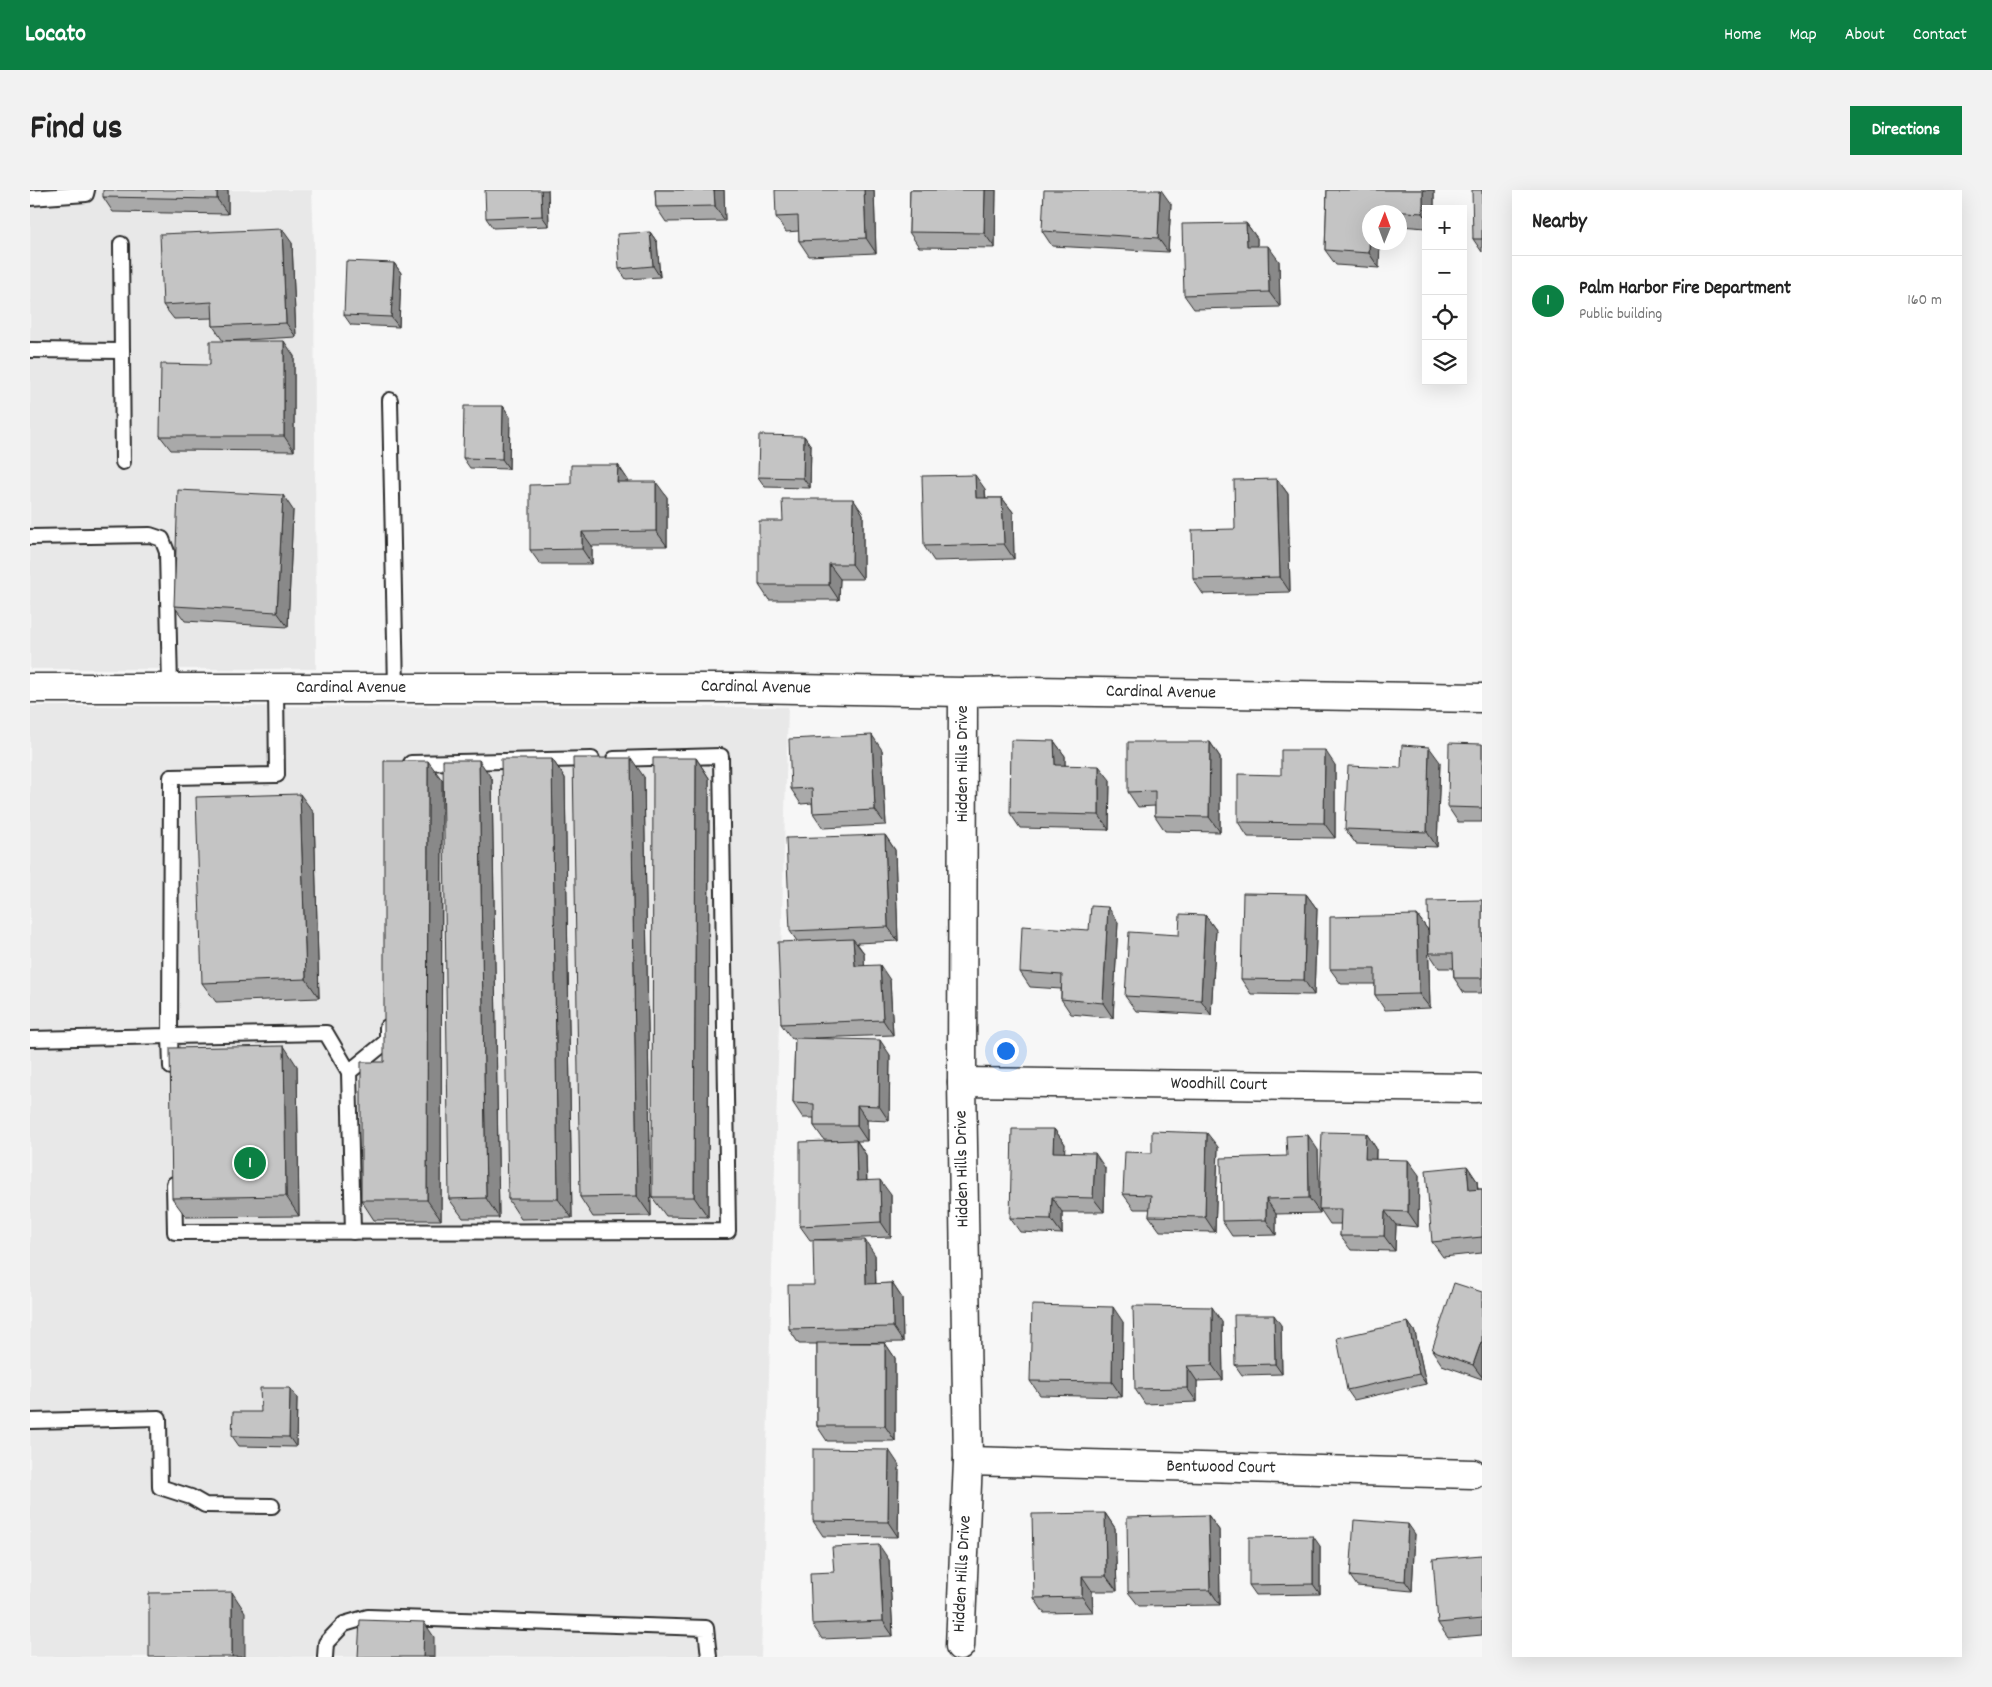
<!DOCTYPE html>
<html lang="en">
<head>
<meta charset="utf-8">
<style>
  :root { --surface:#fff; --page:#f2f2f2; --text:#222; --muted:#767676; --line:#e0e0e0; --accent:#0b8043 }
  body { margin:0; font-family:Dekko,sans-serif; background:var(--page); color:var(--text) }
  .controls { position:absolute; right:15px; top:15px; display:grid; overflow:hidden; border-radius:0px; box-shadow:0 5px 20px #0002 }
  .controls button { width:45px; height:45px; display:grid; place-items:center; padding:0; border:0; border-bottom:1px solid var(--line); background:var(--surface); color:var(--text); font:25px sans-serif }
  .compass { position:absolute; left:1332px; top:15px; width:45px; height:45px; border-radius:50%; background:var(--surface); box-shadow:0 5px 20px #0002; rotate:1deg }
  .you { position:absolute; left:975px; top:860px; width:18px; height:18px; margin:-12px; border:4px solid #fff; border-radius:50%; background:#1a73e8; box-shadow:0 0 0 8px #1a73e833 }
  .badge { display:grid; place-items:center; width:32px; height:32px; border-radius:50%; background:var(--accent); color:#fff; font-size:16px; font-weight:700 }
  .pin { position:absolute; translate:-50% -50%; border:2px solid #fff; box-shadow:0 1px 5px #0006 }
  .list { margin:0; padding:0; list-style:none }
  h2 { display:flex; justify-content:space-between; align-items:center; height:65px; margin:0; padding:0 20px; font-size:21px }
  h2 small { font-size:16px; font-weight:400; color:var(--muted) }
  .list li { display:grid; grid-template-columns:32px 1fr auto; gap:15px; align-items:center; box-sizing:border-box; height:90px; padding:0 20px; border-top:1px solid var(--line) }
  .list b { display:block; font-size:19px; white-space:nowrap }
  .list p { margin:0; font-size:16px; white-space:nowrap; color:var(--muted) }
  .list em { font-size:16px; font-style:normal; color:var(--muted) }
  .icon { flex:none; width:28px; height:28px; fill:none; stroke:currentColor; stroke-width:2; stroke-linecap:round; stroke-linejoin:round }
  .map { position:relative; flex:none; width:1452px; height:1467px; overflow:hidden; border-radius:0px }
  header { display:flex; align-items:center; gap:30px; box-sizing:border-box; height:70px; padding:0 25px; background:var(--accent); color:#fff }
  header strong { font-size:24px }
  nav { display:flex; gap:28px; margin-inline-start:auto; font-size:18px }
  .intro { display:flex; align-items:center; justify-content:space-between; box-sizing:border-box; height:120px; padding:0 30px }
  h1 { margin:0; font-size:35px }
  .button { padding:12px 22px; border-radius:0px; background:var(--accent); color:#fff; font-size:18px; font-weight:700 }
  main { display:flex; gap:30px; padding:0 30px }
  aside { flex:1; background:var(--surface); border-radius:0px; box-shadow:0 5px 20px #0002 }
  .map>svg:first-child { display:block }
  .built { fill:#e8e8e8 }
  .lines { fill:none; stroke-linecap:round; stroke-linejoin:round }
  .lane-casing { stroke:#2b2b2b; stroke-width:18 }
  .street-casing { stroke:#2b2b2b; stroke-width:31 }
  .lane { stroke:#fff; stroke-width:14 }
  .street { stroke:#fff; stroke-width:28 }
  .wall { fill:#a9a9a9; stroke:#2b2b2b }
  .shaded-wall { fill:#898989; stroke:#2b2b2b }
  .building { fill:#c4c4c4; stroke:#2b2b2b }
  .labels { text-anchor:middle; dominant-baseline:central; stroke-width:4.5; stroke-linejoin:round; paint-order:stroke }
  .street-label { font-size:18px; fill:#2b2b2b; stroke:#fff }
</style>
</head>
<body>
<header>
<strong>Locato</strong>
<nav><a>Home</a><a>Map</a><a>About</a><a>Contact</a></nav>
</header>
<div class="intro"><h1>Find us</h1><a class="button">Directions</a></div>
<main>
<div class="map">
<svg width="1452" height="1467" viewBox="0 0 1452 1467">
  <rect width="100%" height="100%" fill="#f7f7f7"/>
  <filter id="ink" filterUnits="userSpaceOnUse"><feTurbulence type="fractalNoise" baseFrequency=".02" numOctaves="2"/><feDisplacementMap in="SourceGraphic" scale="10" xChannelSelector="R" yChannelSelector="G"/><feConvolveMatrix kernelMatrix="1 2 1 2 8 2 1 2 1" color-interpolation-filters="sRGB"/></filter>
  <g filter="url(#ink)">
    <g class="built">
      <path d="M0 0H282L284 55 286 479H0Z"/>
      <path d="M0 516 758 517 731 1467H0Z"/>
    </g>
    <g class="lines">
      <defs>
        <g id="lane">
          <path d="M0 8 56 4 57 0"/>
          <path d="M91 54 93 272"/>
          <path d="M0 160 92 161"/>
          <path d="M360 210 366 498"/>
          <path d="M0 347 120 345 132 349 137 362 140 497"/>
          <path d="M381 573 562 569"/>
          <path d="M0 849 140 846 141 587 247 585 246 498"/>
          <path d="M141 877 140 846 296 843 319 882 323 1042"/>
          <path d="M319 882 357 851V837"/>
          <path d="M144 994 145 1042 698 1041 691 566 584 569"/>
          <path d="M0 1231 129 1228 130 1297 161 1307 175 1315 242 1316"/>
          <path d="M295 1467 296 1453 314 1434 338 1427 676 1438 679 1467"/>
        </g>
        <g id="street">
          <path d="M0 498H712L933 502 1002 501 1452 508"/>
          <path d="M932 892 1446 898"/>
          <path d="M938 1271 1443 1284"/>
          <path d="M930 1456 938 1271 932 892 933 502"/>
        </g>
      </defs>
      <use href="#lane" class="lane-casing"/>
      <use href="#street" class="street-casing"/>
      <use href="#lane" class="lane"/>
      <use href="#street" class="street"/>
    </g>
    <g class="wall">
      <path d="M198 0V24L83 22 73 7Z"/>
      <path d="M518 0 519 36 463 38 456 28Z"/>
      <path d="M625 0H694L695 31 636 32 626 17Z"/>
      <path d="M844 0 846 63 779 66 769 51V41L756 42 746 27Z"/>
      <path d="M880 0H966L965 58 889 57 879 42Z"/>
      <path d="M1297 0H1404V19H1396V38L1370 36V22H1340L1349 78 1306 75 1295 60Z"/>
      <path d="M1452 0V62L1443 49Z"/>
      <path d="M1141 14 1138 62 1022 56 1012 41Z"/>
      <path d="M1216 33 1227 48V56L1249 71 1250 117 1164 119 1154 105Z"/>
      <path d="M620 42 627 52 630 87 596 89 589 79Z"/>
      <path d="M262 53 266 147 196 151 264 166V261L141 260 130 246 180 175 193 151 183 136V128L144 129 133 115Z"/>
      <path d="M364 73 371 83 369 137 321 135 314 125Z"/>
      <path d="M473 216 480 227 479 279 440 278 433 268Z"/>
      <path d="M774 246 781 256 780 298 735 297 728 287Z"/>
      <path d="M588 275 598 290V292L637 307V356H562V374H510L500 360 541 294Z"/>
      <path d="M1247 289 1258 304 1260 402 1173 404 1163 389Z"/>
      <path d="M955 299 956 308H972L983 322 984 369 904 371 894 356Z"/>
      <path d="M823 309 833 324V389H810L809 410H739L729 395Z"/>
      <path d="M263 320 258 437 155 431 144 416Z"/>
      <path d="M1024 551 1035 566V575L1080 590 1079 640 990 638 980 623Z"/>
      <path d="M1180 552 1190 567V642L1135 641 1125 626V616L1108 617 1098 602Z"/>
      <path d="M1452 554V632H1428L1418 617Z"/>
      <path d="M852 560 856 635 793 638 783 623 782 613 771 614 761 599Z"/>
      <path d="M666 568 679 588 678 1027 636 1026 622 1007Z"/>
      <path d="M522 569 535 588 542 1028 491 1029 478 1009Z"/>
      <path d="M1410 572 1407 657 1326 654 1315 639 1371 578Z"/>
      <path d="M1305 575V648L1218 647 1208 632Z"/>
      <path d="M614 587 621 1026 563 1027 550 1007Z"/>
      <path d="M462 589 469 1028H433L419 1009Z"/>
      <path d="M412 590 411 1030H344L331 1010 354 872Z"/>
      <path d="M284 623 289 808 186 812 172 793Z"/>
      <path d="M855 645 865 660 868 751 827 753 834 763V775L860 790 863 845 784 848 860 865 859 931 837 930V951H827L836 965 837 991 861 1005V1047L780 1050 770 1036 808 951 794 950 784 936V928H773L763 913 765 849H762L751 834 767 751 760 741Z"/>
      <path d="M1276 704 1287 719 1284 805 1221 804 1211 789Z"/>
      <path d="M1452 710V803H1434L1424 788 1423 778H1409L1399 763Z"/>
      <path d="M1175 725 1186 740 1181 825 1106 821 1095 806 1149 745Z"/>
      <path d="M1387 725 1398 740 1400 818 1355 820 1345 805V794H1311L1300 779Z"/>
      <path d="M1088 732 1083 828 1041 824 1031 809V799L1000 797 990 782 1059 740Z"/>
      <path d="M267 876 269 1026 156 1027 142 1008Z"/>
      <path d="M1024 939 1035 954 1034 962 1075 978 1074 1022H1032V1044L990 1042 980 1028Z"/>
      <path d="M1336 943 1346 958V970L1389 985 1388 1037 1366 1035 1365 1061 1321 1060 1310 1046 1311 1034H1300L1290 1019V1023L1246 1024V1045L1202 1046 1192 1031 1257 966 1288 960 1289 1014Z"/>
      <path d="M1188 957 1185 1042 1130 1041 1119 1026 1120 1019H1104L1093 1004 1122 963Z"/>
      <path d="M1437 976 1447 991 1448 999H1452V1063L1413 1067 1402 1052Z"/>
      <path d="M845 1065 846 1094 862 1093 872 1108 873 1152 806 1153H855L865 1168V1251H797L787 1236V1154H769L759 1139 784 1095Z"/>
      <path d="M1452 1102V1189L1412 1175 1402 1160Z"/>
      <path d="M1093 1132 1092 1207 1010 1205 1000 1191Z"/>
      <path d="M1192 1132 1193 1190 1167 1191V1212L1115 1214 1105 1199Z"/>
      <path d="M1378 1132 1385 1142 1396 1194 1324 1210 1317 1200Z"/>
      <path d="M1251 1135 1252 1184 1212 1185 1205 1175Z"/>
      <path d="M260 1198 267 1208 266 1257 209 1256 202 1246Z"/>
      <path d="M869 1275 868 1347 793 1346 783 1331Z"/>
      <path d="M1075 1323 1085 1338 1087 1401H1062L1063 1422 1014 1423 1004 1408Z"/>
      <path d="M1178 1325 1189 1340 1190 1415 1109 1416 1098 1402Z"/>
      <path d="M1385 1344 1382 1401 1327 1396 1320 1386Z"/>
      <path d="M1290 1356V1404L1226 1405 1219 1395Z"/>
      <path d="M1452 1365V1445L1418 1448 1408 1433Z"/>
      <path d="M859 1370 863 1446 792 1449 782 1434Z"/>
    </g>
    <g class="shaded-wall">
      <path d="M187 0H198V24L187 9Z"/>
      <path d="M511 0H518L519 36 512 26Z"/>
      <path d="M684 0H694L695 31 685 16Z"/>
      <path d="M834 0H844L846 63 836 48Z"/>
      <path d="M955 0H966L965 58 954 43Z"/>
      <path d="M1130 0H1131L1141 14 1138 62 1128 48Z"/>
      <path d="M1393 0H1404V19H1396V28L1393 23Z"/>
      <path d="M1216 33 1227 48V71L1217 56Z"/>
      <path d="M252 39 262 53 266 147 256 133Z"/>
      <path d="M620 42 627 52 630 87 623 76Z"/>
      <path d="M1340 52H1350L1349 78 1339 63Z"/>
      <path d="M1238 56 1249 71 1250 117 1239 102Z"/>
      <path d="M364 73 371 83 369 137 361 127Z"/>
      <path d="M254 151 264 166V261L254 246Z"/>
      <path d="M473 216 480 227 479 279 472 269Z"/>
      <path d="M774 246 781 256 780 298 773 288Z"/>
      <path d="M588 275 598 290V307L587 292Z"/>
      <path d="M945 285 955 299 956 323 946 308Z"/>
      <path d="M1247 289 1258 304 1260 402 1250 387Z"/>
      <path d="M626 292 637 307V356L626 341Z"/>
      <path d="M253 305 263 320 258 437 247 422Z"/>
      <path d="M972 308 983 322 984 369 974 354Z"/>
      <path d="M823 309 833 324V389L822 374Z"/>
      <path d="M552 342 562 356V374L552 359Z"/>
      <path d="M799 374 810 389 809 410 799 395Z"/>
      <path d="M842 545 852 560 856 635 845 620Z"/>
      <path d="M1024 551 1035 566V590L1025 575Z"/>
      <path d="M1180 552 1190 567V642L1179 627Z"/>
      <path d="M1399 557 1410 572 1407 657 1397 642Z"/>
      <path d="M1295 560 1305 575V648L1294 633Z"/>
      <path d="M601 568 614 587 621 1026 607 1006Z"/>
      <path d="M666 568 679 588 678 1027 664 1007Z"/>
      <path d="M522 569 535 588 542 1028 528 1009Z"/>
      <path d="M449 570 462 589 469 1028 456 1008Z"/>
      <path d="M398 571 412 590 411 1030 397 1010Z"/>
      <path d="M1069 576 1080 590 1079 640 1069 625Z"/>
      <path d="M270 604 284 623 289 808 276 789Z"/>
      <path d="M855 645 865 660 868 751 858 737Z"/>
      <path d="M1276 704 1287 719 1284 805 1274 790Z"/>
      <path d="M1078 717 1088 732 1083 828 1073 813Z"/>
      <path d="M1175 725 1186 740 1181 825 1171 810Z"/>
      <path d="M1387 725 1398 740 1400 818 1389 804Z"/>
      <path d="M823 749 834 763 835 791 825 776Z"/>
      <path d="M850 775 860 790 863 845 853 830Z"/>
      <path d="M850 850 860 865 859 931 849 916Z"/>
      <path d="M254 856 267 876 269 1026 256 1006Z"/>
      <path d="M827 915 837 930V951L827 936Z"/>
      <path d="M1024 939 1035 954 1034 977 1023 962Z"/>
      <path d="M1177 943 1188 957 1185 1042 1175 1027Z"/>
      <path d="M1336 943 1346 958 1345 984 1335 969Z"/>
      <path d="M1278 945 1288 960 1290 1023 1279 1008Z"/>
      <path d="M826 950 836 965 837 1006 827 991Z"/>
      <path d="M1065 963 1075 978 1074 1022 1063 1008Z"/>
      <path d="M1378 970 1389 985 1388 1037 1378 1022Z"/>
      <path d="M1437 976 1447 991 1449 1015 1439 1000Z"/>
      <path d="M850 990 861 1005V1047L851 1032Z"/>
      <path d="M1022 1007 1032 1022V1044L1021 1029Z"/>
      <path d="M1236 1009 1246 1024V1045L1236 1030Z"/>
      <path d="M1355 1021 1366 1035 1365 1061 1354 1046Z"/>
      <path d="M835 1050 845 1065 846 1109 836 1094Z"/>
      <path d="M862 1093 872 1108 873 1152 863 1137Z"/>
      <path d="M1083 1117 1093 1132 1092 1207 1082 1192Z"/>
      <path d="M1182 1117 1192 1132 1193 1190 1182 1175Z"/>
      <path d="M1244 1125 1251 1135 1252 1184 1245 1174Z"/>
      <path d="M1378 1132 1385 1142 1396 1194 1389 1184Z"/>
      <path d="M1451 1152 1452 1154V1187L1443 1175Z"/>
      <path d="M855 1153 865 1168V1251L855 1236Z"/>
      <path d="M1157 1176 1167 1191V1212L1157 1198Z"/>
      <path d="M260 1198 267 1208 266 1257 259 1247Z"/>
      <path d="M859 1260 869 1275 868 1347 858 1332Z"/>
      <path d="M1075 1323 1085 1338 1087 1401 1076 1386Z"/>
      <path d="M1178 1325 1189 1340 1190 1415 1180 1400Z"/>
      <path d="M1378 1334 1385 1344 1382 1401 1375 1391Z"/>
      <path d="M1283 1346 1290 1356V1404L1283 1394Z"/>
      <path d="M849 1355 859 1370 863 1446 853 1431Z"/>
      <path d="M1052 1386 1062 1401 1063 1422 1052 1407Z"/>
      <path d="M202 1402 215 1422V1467H202Z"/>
      <path d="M394 1432 404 1447V1467H393Z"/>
    </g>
    <g class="building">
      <path d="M73 0H187V9L73 7Z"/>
      <path d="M455 0H511L512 26 456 28Z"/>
      <path d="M625 0H684L685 16 626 17Z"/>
      <path d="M745 0H834L836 48 769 51 768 26 746 27Z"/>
      <path d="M880 0H955L954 43 879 42Z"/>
      <path d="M1014 0H1130L1128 48 1012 41Z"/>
      <path d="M1297 0H1393V23L1340 20V22L1339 63 1295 60Z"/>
      <path d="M1442 0H1452V49H1443Z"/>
      <path d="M1216 33 1217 56H1238L1239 102 1154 105 1152 34Z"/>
      <path d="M252 39 256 133 183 136 182 112 133 115 130 44Z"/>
      <path d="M620 42 623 76 589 79 587 44Z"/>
      <path d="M316 71 364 73 361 127 314 125Z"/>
      <path d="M180 151H254V246H130L131 174 180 175Z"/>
      <path d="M434 216H473L472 269 433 268Z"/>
      <path d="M729 245 774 246 773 288 728 287Z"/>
      <path d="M541 275H588L587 292H626V341L552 342V359L500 360V295L541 294Z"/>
      <path d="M945 285 946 308H972L974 354 894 356 892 286Z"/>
      <path d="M1247 289 1250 387 1163 389 1162 340 1205 339 1204 290Z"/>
      <path d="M148 300 253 305 247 422 144 416Z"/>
      <path d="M752 309H823L822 374H799V395H729V331H753Z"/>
      <path d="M842 545 845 620 783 623 782 598 761 599 759 549Z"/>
      <path d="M981 550 1024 551 1025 575 1069 576V625L980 623Z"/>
      <path d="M1098 552H1180L1179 627 1125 626V601L1098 602Z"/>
      <path d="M1419 553 1452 554V618L1418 617Z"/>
      <path d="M1372 555 1399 557 1397 642 1315 639 1318 576 1371 578Z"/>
      <path d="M1251 560H1295L1294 633 1208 632V584L1251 585Z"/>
      <path d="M543 568H601L607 1006 550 1007Z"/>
      <path d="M623 568H666L664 1007H622Z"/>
      <path d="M471 569H522L528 1009H478Z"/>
      <path d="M413 570H449L456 1008 419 1009Z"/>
      <path d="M354 571H398L397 1010H331V872H354Z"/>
      <path d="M270 604 276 789 172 793 166 607Z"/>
      <path d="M855 645 858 737 760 741 756 648Z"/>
      <path d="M1213 703 1276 704 1274 790 1211 789Z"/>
      <path d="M1452 710V788H1424L1423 763H1399L1398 711Z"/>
      <path d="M1061 716 1078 717 1073 813 1031 809 1032 785 990 782 992 736 1059 740Z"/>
      <path d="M1150 724 1175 725 1171 810 1095 806 1099 742 1149 745Z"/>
      <path d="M1387 725 1389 804 1345 805V779H1300V727Z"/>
      <path d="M823 749 825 776 850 775 853 830 751 834 748 752Z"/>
      <path d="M765 848 850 850 849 916 827 915V936H784V914L763 913Z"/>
      <path d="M254 856 256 1006 142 1008 140 858Z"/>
      <path d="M982 939H1024L1023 962 1065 963 1063 1008 1022 1007 1021 1029 980 1028Z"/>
      <path d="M1122 941 1177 943 1175 1027 1119 1026 1121 1005 1093 1004 1095 962 1122 963Z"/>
      <path d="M1292 942 1336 943 1335 969 1378 970V1022L1355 1021 1354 1046H1310L1311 1019H1289Z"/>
      <path d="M1278 945 1279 1008 1236 1009V1030L1192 1031 1191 968 1257 966 1256 946Z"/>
      <path d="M826 950 827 991 850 990 851 1032 770 1036V952Z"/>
      <path d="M1437 976 1439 1000 1452 999V1047L1402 1052 1396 980Z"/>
      <path d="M783 1050H835L836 1094 862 1093 863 1137 759 1139 758 1095H784Z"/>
      <path d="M1424 1093 1452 1102V1152H1451L1443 1175 1402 1160Z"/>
      <path d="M1002 1115 1083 1117 1082 1192 1000 1191Z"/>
      <path d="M1103 1116 1182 1117V1175L1157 1176V1198L1105 1199Z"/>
      <path d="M1204 1125H1244L1245 1174 1205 1175Z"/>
      <path d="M1378 1132 1389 1184 1317 1200 1307 1148Z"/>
      <rect x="787" y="1153" width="68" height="83"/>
      <path d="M230 1198H260L259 1247 202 1246 203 1222H231Z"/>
      <path d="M783 1259 859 1260 858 1332 783 1331Z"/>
      <path d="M1075 1323 1076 1386H1052V1407L1004 1408 1002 1324Z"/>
      <path d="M1178 1325 1180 1400 1098 1402 1097 1327Z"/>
      <path d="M1324 1330 1378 1334 1375 1391 1320 1386Z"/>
      <path d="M1283 1346V1394L1219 1395V1347Z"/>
      <path d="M849 1355 853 1431 782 1434 780 1383 804 1382 802 1357Z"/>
      <path d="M1452 1365V1429L1408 1433 1403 1369Z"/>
      <path d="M202 1402V1467H119V1403Z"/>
      <path d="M330 1430 394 1432 393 1467H328Z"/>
    </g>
  </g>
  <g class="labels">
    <g class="street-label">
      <text x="321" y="498">Cardinal Avenue</text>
      <text transform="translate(726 498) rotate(1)">Cardinal Avenue</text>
      <text transform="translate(1131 503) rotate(1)">Cardinal Avenue</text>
      <text transform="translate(933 574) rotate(-90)">Hidden Hills Drive</text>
      <text transform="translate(1189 895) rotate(1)">Woodhill Court</text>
      <text transform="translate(933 979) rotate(-91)">Hidden Hills Drive</text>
      <text transform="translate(1191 1278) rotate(1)">Bentwood Court</text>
      <text transform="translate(933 1384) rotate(-87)">Hidden Hills Drive</text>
    </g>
  </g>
</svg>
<div class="controls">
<button>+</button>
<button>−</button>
<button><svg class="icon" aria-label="locate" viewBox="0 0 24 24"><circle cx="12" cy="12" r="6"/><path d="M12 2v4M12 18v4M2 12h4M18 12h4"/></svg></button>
<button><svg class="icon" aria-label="layers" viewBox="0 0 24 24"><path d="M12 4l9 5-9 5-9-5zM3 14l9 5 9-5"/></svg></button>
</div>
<svg class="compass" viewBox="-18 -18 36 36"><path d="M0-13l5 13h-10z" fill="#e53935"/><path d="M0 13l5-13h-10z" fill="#767676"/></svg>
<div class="you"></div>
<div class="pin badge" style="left:220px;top:973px">1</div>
</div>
<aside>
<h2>Nearby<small></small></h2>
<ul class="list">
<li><span class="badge">1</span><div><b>Palm Harbor Fire Department</b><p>Public building</p></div><em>160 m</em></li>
</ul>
</aside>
</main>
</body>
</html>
